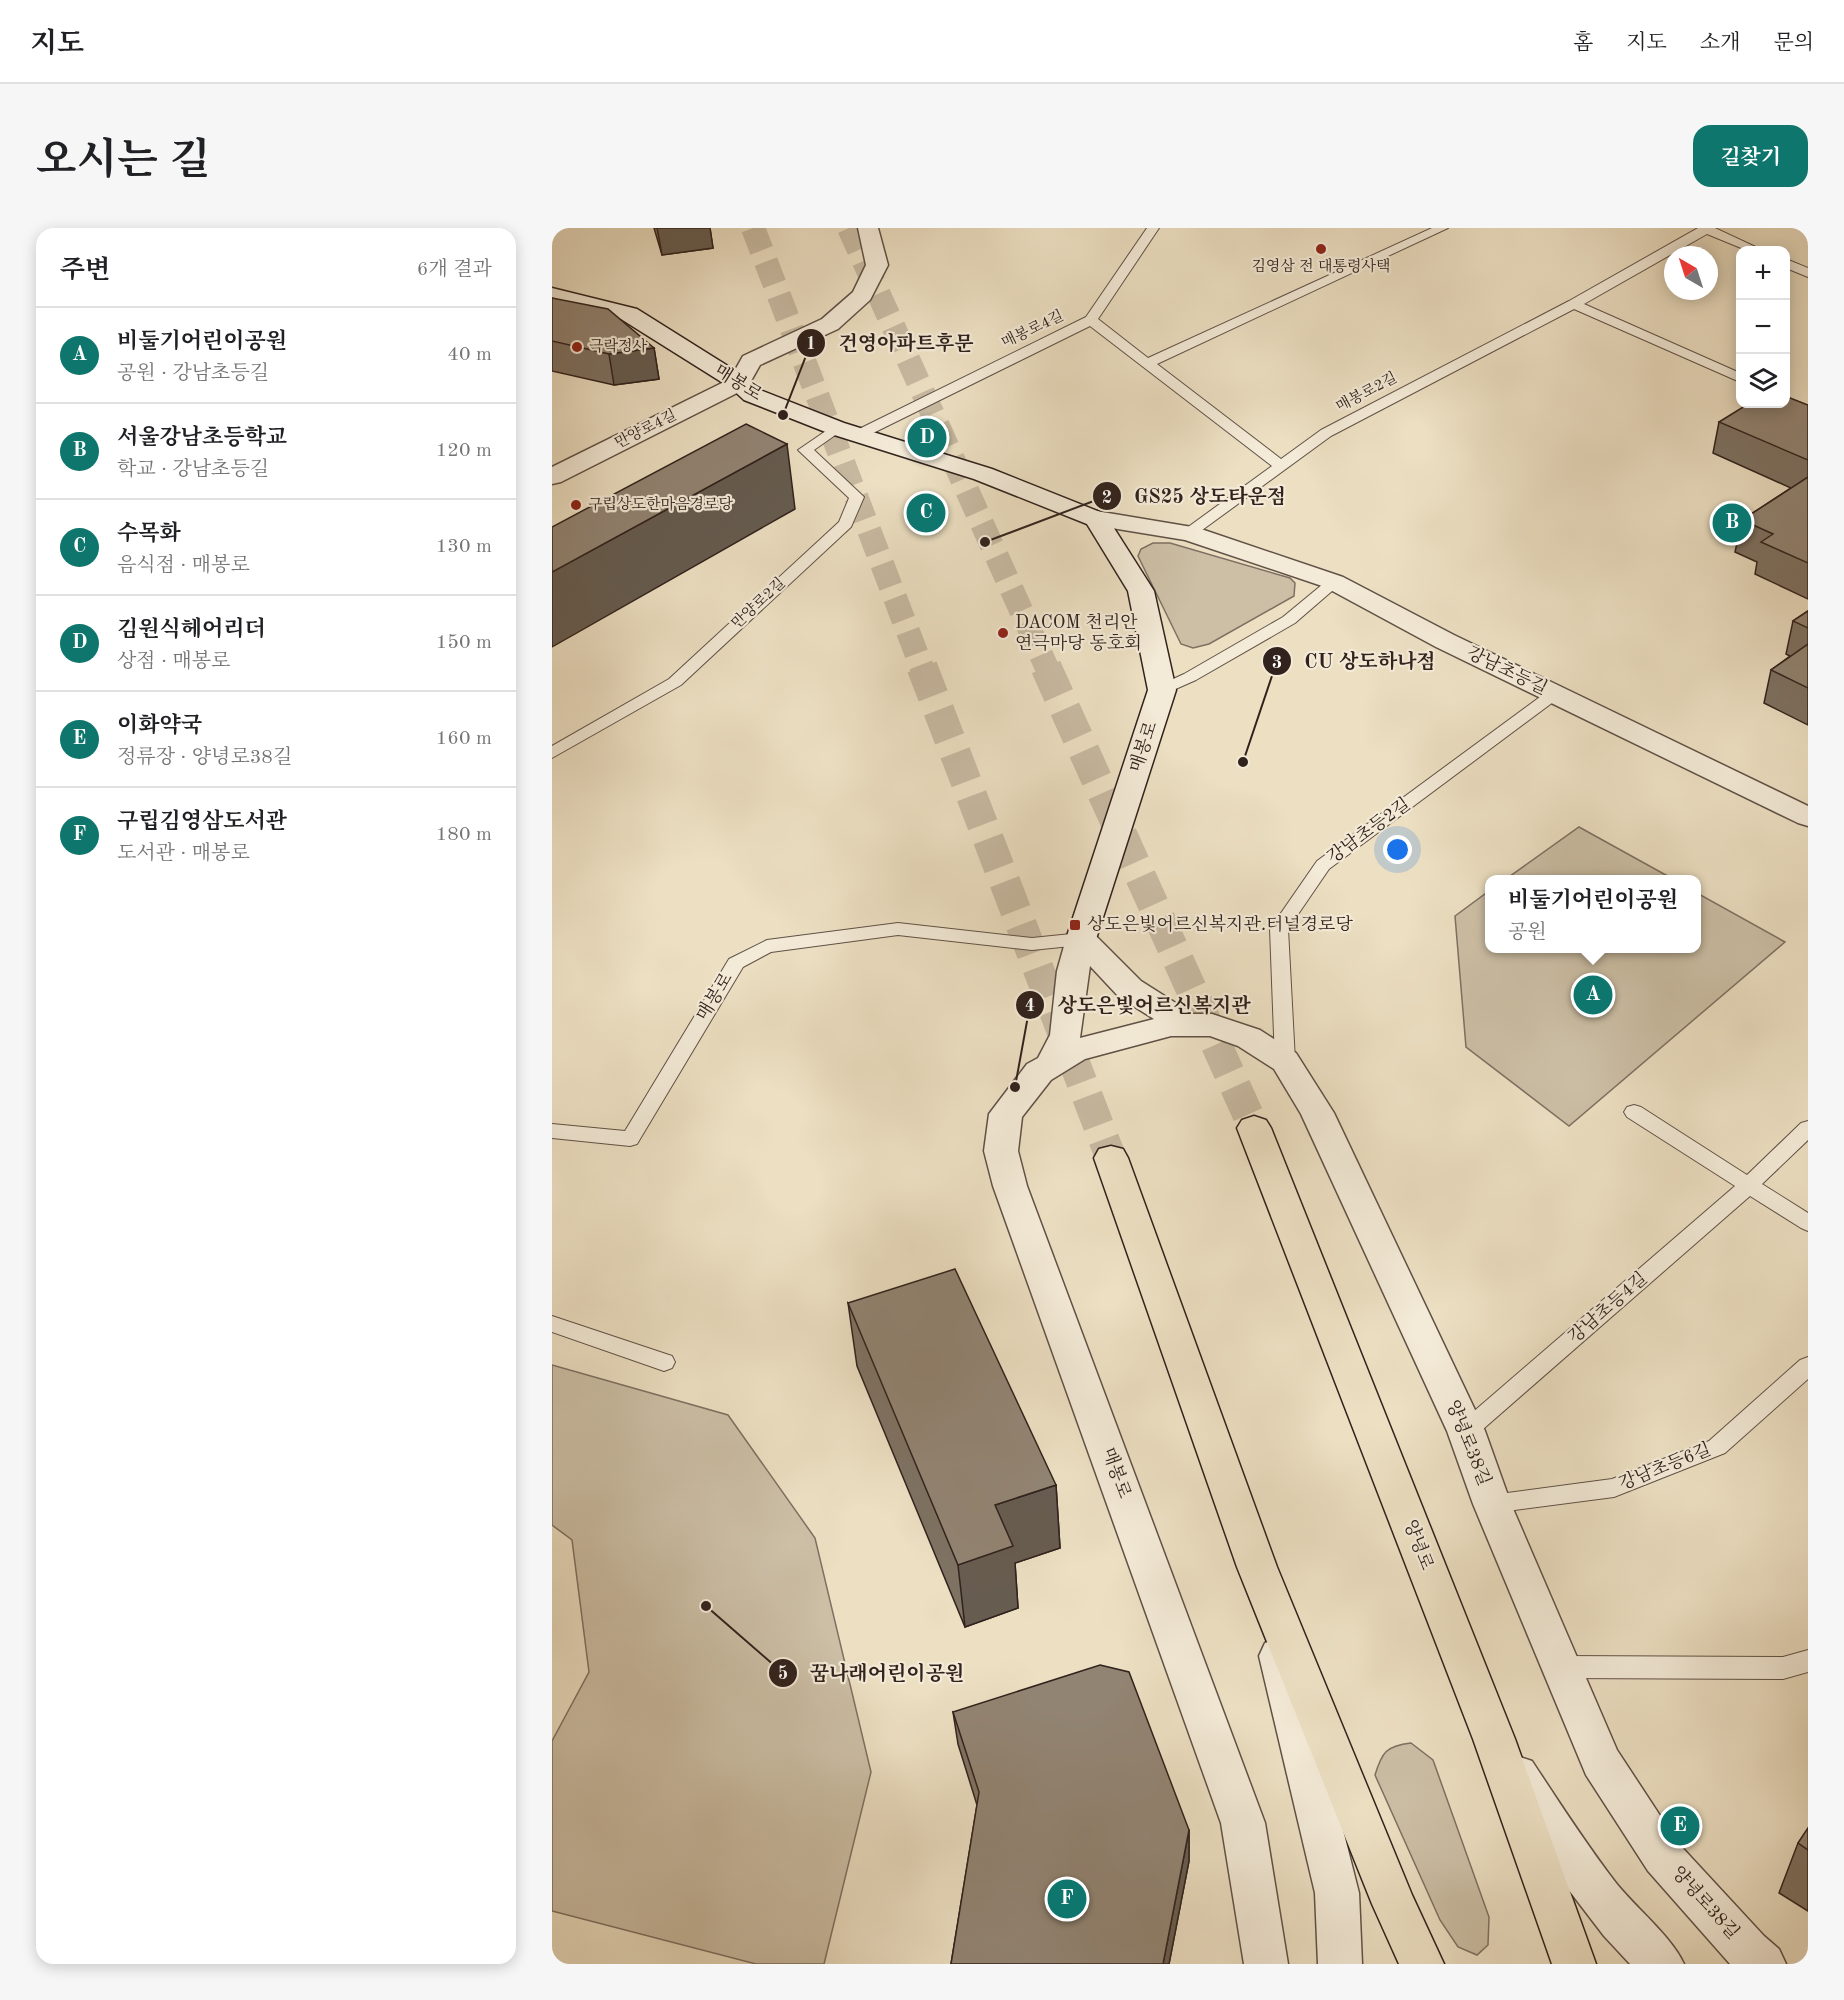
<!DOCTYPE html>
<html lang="ko">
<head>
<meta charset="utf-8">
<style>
  :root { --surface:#fff; --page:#f6f6f6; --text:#202124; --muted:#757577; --line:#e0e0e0; --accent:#0f766e }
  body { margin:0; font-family:"Old Standard TT","Noto Serif KR",serif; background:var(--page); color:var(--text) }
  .controls { position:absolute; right:18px; top:18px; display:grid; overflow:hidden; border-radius:12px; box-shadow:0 3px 15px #0003 }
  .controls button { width:54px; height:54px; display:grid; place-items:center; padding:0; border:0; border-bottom:2px solid var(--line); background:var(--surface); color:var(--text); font:30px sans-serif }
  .compass { position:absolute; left:1112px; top:18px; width:54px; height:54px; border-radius:50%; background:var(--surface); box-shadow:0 3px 15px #0003; rotate:321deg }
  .you { position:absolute; left:846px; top:622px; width:21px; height:21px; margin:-15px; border:4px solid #fff; border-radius:50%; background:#1a73e8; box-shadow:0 0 0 9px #1a73e833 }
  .badge { display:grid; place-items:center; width:39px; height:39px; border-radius:50%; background:var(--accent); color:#fff; font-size:20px; font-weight:700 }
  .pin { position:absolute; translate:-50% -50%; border:3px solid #fff; box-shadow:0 2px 6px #0006 }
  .popup { position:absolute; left:933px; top:647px; width:216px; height:78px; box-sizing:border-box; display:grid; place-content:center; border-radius:12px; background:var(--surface); filter:drop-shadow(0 2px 4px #0005); font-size:20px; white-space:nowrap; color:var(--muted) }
  .popup b { font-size:22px; color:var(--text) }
  .popup::after { content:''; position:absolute; left:50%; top:100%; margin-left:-12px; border:12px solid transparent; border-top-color:var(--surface) }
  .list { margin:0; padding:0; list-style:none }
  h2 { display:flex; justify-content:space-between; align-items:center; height:78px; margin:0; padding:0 24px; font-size:26px }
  h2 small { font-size:20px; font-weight:400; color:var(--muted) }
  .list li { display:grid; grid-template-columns:39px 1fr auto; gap:18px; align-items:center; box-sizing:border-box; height:96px; padding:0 24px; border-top:2px solid var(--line) }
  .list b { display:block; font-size:22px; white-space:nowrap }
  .list p { margin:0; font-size:20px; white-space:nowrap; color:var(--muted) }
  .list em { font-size:20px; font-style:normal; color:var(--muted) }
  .icon { flex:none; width:33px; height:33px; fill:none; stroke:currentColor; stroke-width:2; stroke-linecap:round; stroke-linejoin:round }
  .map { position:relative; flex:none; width:1256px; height:1736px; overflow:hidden; border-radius:18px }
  header { display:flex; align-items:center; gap:36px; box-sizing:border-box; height:84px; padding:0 30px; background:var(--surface); border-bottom:2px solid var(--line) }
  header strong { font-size:28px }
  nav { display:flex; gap:33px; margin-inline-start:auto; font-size:21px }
  .intro { display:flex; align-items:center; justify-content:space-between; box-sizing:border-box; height:144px; padding:0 36px }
  h1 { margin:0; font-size:42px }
  .button { padding:15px 27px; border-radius:18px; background:var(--accent); color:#fff; font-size:21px; font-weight:700 }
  main { display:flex; gap:36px; padding:0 36px }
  aside { flex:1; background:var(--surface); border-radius:18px; box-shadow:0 3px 15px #0003 }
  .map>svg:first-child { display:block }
  .green { fill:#ccbfa6; stroke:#7e7062; stroke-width:1.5 }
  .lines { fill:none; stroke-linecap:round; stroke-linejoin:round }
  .primary-tunnel-far1 { stroke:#c7b9a1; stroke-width:24; stroke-dasharray:24 12; stroke-linecap:butt }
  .primary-tunnel { stroke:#c7b9a1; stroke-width:31; stroke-dasharray:31 15; stroke-linecap:butt }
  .lane-casing { stroke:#605146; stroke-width:2 }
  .street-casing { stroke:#605146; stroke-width:3 }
  .secondary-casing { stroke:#31221d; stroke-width:3 }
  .primary-casing { stroke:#31221d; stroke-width:3 }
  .lane { fill:#f3ead7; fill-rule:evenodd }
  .street { fill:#f3ead7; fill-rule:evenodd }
  .secondary { fill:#f3ead7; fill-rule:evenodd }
  .primary { fill:#ecdfc2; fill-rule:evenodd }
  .wall { fill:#7e7263; stroke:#31221d; stroke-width:1.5 }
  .shaded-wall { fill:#665c50; stroke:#31221d; stroke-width:1.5 }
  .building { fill:#928473; stroke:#31221d; stroke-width:1.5 }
  .poi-dot { fill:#8f2418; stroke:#f3ead7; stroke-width:2 }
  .labels { text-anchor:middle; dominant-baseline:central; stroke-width:4.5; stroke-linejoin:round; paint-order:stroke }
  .far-poi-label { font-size:15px; fill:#31221d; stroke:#f3ead7; text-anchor:start }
  .far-street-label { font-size:15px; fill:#31221d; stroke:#f3ead7 }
  .street-label { font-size:18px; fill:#31221d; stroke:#f3ead7 }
  .poi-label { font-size:18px; fill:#31221d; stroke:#f3ead7; text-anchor:start }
  .leader { fill:none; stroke:#31221d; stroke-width:2 }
  .callout-dot { fill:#31221d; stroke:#f3ead7; stroke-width:2 }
  .mark-label { font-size:18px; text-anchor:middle; font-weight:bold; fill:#fff }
  .callout-label { font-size:20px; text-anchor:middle; font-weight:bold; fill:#31221d; stroke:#f3ead7; stroke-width:4.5; stroke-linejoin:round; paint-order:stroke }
</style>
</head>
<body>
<header>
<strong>지도</strong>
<nav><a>홈</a><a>지도</a><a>소개</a><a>문의</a></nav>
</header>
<div class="intro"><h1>오시는 길</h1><a class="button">길찾기</a></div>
<main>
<aside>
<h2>주변<small>6개 결과</small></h2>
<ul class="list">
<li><span class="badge">A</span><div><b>비둘기어린이공원</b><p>공원 · 강남초등길</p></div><em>40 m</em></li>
<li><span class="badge">B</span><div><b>서울강남초등학교</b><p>학교 · 강남초등길</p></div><em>120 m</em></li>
<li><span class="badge">C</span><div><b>수목화</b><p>음식점 · 매봉로</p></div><em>130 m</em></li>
<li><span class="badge">D</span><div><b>김원식헤어리더</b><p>상점 · 매봉로</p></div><em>150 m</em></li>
<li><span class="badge">E</span><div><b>이화약국</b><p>정류장 · 양녕로38길</p></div><em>160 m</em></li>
<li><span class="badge">F</span><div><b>구립김영삼도서관</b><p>도서관 · 매봉로</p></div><em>180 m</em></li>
</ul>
</aside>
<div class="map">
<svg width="1256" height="1736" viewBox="0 0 1256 1736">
  <rect width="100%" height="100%" fill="#ecdfc2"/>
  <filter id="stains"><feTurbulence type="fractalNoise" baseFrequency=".00333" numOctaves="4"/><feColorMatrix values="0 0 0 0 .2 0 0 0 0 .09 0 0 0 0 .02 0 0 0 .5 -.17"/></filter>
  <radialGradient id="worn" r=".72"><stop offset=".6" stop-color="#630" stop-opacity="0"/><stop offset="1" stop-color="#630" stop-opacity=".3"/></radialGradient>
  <g class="green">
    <path d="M601 315H618L738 350 743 355 742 368 657 416 641 420 629 416 586 328 589 321Z"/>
    <path d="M1027 599 1121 651H954Z"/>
    <path d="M937 663 938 720H1144L1145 665 1233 714 1017 898 914 819 903 688Z"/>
    <path d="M0 1137 176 1187 263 1310 319 1544 272 1736H204L0 1683V1513L37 1444 20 1312 0 1297Z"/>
    <path d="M859 1515 881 1532 937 1689 936 1717 925 1727 906 1719 888 1692 823 1547C830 1524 834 1518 859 1515Z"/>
  </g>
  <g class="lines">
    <g class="primary-tunnel-far1">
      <path d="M201 0 370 440"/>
      <path d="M297 0 495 440"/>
    </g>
    <g class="primary-tunnel">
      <path d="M370 439 559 930"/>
      <path d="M494 439 702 900"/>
    </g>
    <defs>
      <g id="lane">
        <path d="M595 0H607L546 91 596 130 880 0H896L605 136 729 231 769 202 1017 73 1146 0H1163L1210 22H1194L1155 6 1032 76 1188 145V154L1022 81 779 208 642 308 637 309 630 305 632 302 720 238 538 98 311 210H301L299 207 301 204 534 89Z"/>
        <path d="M1234 31 1256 40V49L1234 40Z"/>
        <path d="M284 196 289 197 291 200 289 203 262 222 312 269 299 299 129 457 0 530V518L117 451 287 294 297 270 246 222Z"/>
        <path d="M782 349 790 354 787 357 743 395 644 452 610 467 602 462 604 459 632 446 731 389 777 351Z"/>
        <path d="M1002 461 1008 463 1010 466 1008 469 777 641 736 701 743 833 740 838 733 840 726 838 723 833 718 701 765 633 996 463Z"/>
        <path d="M346 695 480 710 529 705 535 707 538 711 535 715 529 717 480 722 346 707 219 724 191 739 85 916 78 918 0 910V896L73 903 177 731 215 712Z"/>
        <path d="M1082 877 1089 879 1195 947 1249 895 1256 893V912L1210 956 1256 985V1003L1249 1000 1198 968 922 1209 914 1212 906 1209 903 1203 906 1197 1183 958 1075 889 1072 884 1075 879Z"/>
        <path d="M0 1088 120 1128 123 1134 120 1140 112 1143 0 1104Z"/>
        <path d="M1256 1129V1151L1173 1225 1062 1269 940 1285 932 1283 929 1276 932 1269 940 1267 1060 1251 1157 1213 1248 1132Z"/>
        <path d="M1256 1422V1444L1231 1451 1007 1450 998 1446 995 1439 998 1432 1007 1428 1231 1429Z"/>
      </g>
      <g id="street">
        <path d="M306 0H326L336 37 318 72 286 101 208 137 195 160 9 254 0 256V239L178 151 191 128 270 91 301 64 314 37Z"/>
        <path d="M544 283 646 300 791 349 902 407 1256 578V598L1246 595 884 419 773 359 633 312 535 296 531 291 535 286Z"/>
        <path d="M529 701 540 704 589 753 641 786H660L708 802 744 825 782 885 933 1203 959 1276 1065 1522 1126 1615 1212 1708 1227 1721 1234 1736H1178L1096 1643 1034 1547 921 1276 895 1203 749 886 722 841 686 818 658 808H619L533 831 499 852 470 889 466 923 475 958 713 1595 736 1736H692L669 1595 441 958 432 923 437 886 475 836 486 830 498 807 505 743 514 711 518 704ZM538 738 567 769 602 791 528 810Z"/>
        <path d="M727 1410 741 1415 747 1428 807 1665 810 1736H766L763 1665 707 1428 713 1415Z"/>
        <path d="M965 1528 980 1533C1007 1574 1034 1616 1064 1655 1084 1680 1120 1709 1132 1736H1078L1052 1708 1016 1661 950 1561 944 1547 950 1533Z"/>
      </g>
      <path id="secondary" d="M0 60 85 81 195 150 208 162 292 195 440 241 553 286 602 363 624 462 544 711 540 718 529 721 518 718 514 711 596 462 576 363 535 296 422 251 276 205 192 172 179 160 69 91 0 74Z"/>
      <g id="primary">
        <path d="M702 888 714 892 719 900 963 1511 1044 1736H1000L921 1511 685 900 690 892Z"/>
        <path d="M559 918 571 921 576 930 725 1339 860 1667 892 1736H847L820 1676 685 1339 542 930 547 921Z"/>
      </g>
    </defs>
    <use href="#lane" class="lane-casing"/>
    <use href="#street" class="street-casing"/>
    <use href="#secondary" class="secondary-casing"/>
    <use href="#primary" class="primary-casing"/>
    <use href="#lane" class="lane"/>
    <use href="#street" class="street"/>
    <use href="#secondary" class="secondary"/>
    <use href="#primary" class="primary"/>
  </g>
  <g class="wall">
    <path d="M102 0H158L161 20 110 27Z"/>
    <path d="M0 70 102 120 107 151 62 157 0 143Z"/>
    <path d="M1256 177V371L1203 346 1205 334 1183 324 1190 292 1239 260 1161 225 1167 194Z"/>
    <path d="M1256 383V497L1212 475 1219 442 1238 428 1234 426 1241 393Z"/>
    <path d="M296 1075 504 1257 508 1320 463 1335 466 1380 413 1399 305 1138Z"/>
    <path d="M401 1484 637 1602V1633L617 1736H399L425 1577 406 1516Z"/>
    <path d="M1256 1600V1683L1227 1665 1246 1615Z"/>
  </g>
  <g class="shaded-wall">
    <path d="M105 0H158L161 20 110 27Z"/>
    <path d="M102 120 107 151 62 157 57 126Z"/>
    <path d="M235 216 243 281 0 419V344Z"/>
    <path d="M504 1257 508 1320 463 1335 466 1380 413 1399 406 1337 443 1277Z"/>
    <path d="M637 1602V1633L617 1736H611Z"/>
  </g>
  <g class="building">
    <path d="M0 70 56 81 102 120 57 126 0 113Z"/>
    <path d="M1233 168 1256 177V232L1167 194 1196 176H1233Z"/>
    <path d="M194 196 235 216 0 344V299Z"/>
    <path d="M1256 249V335L1209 314 1221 306 1190 292Z"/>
    <path d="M1256 383V400L1241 393Z"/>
    <path d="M1256 416V460L1219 442Z"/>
    <path d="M403 1041 504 1257 443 1277 461 1318 406 1337 296 1075Z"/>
    <path d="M548 1437 577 1444 637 1602 611 1736H399L427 1564 401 1484Z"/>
    <path d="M1256 1600V1622L1246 1615Z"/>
  </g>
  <g class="poi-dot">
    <circle cx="769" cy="21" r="6"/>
    <circle cx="25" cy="119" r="6"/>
    <circle cx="24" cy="277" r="6"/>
    <circle cx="451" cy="405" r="6"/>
    <rect x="517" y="691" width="12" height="12" rx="3"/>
  </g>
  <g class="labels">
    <g class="far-poi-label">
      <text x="769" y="39" text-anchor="middle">김영삼 전 대통령사택</text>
      <text x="37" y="119">극락정사</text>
      <text x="36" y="277">구립상도한마음경로당</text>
    </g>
    <g class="far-street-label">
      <text transform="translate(481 102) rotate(-26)">매봉로4길</text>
      <text transform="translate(815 165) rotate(-28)">매봉로2길</text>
      <text transform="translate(94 202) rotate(-27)">만양로4길</text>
      <text transform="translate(207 376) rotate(-43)">만양로2길</text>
    </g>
    <g class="street-label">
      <text transform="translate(186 155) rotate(32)">매봉로</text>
      <text transform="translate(955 443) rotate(26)">강남초등길</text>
      <text transform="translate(592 519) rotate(-72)">매봉로</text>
      <text transform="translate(817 603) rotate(-36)">강남초등2길</text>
      <text transform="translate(163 769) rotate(-59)">매봉로</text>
      <text transform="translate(1056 1080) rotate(-41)">강남초등4길</text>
      <text transform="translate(916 1215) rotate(68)">양녕로38길</text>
      <text transform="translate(1113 1239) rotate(-22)">강남초등6길</text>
      <text transform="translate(564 1245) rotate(70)">매봉로</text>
      <text transform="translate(866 1317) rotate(69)">양녕로</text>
      <text transform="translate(1153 1675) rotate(48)">양녕로38길</text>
    </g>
    <g class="poi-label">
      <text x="463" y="395">DACOM 천리안<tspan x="463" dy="21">연극마당 동호회</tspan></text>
      <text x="535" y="697">상도은빛어르신복지관.터널경로당</text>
    </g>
  </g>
  <path class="leader" d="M231 187L259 115M433 314L555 268M691 534L725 433M463 859L478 777M154 1378L231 1445"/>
  <g class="callout-dot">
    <circle cx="231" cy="187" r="6"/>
    <circle cx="433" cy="314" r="6"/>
    <circle cx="691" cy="534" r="6"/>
    <circle cx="463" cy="859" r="6"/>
    <circle cx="154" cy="1378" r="6"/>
    <circle cx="259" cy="115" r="15"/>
    <circle cx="555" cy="268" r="15"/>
    <circle cx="725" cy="433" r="15"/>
    <circle cx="478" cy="777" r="15"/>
    <circle cx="231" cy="1445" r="15"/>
  </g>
  <g class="mark-label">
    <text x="259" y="121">1</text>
    <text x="555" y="275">2</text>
    <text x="725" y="440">3</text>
    <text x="478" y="783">4</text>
    <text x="231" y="1451">5</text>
  </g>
  <g class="callout-label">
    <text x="354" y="122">건영아파트후문</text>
    <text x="658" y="275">GS25 상도타운점</text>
    <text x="818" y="440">CU 상도하나점</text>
    <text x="602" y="784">상도은빛어르신복지관</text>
    <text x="335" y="1452">꿈나래어린이공원</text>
  </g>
  <rect width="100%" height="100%" filter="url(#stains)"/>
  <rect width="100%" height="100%" fill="url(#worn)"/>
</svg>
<div class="controls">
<button>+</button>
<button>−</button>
<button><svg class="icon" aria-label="layers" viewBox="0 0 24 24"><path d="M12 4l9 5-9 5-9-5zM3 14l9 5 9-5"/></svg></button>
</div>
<svg class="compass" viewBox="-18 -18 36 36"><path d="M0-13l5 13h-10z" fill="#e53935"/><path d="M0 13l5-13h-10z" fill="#757577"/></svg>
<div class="you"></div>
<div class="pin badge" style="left:1041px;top:767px">A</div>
<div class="popup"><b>비둘기어린이공원</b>공원</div>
<div class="pin badge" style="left:1180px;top:295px">B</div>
<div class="pin badge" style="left:374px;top:285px">C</div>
<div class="pin badge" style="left:375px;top:210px">D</div>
<div class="pin badge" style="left:1128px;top:1598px">E</div>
<div class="pin badge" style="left:515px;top:1671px">F</div>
</div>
</main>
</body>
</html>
